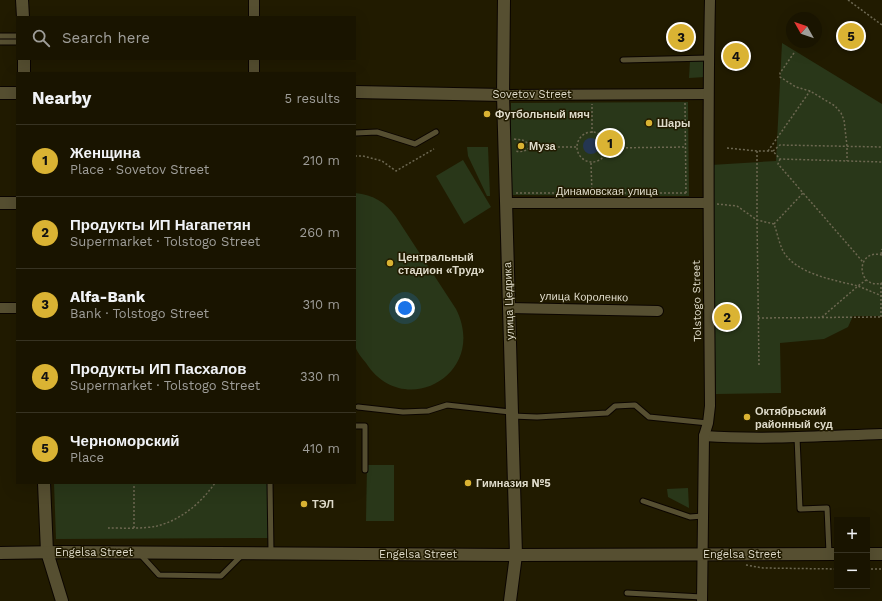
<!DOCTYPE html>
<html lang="en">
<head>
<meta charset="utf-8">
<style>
  :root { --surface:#191400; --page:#221d0a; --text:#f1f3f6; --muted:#9f9e99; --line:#373322; --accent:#dab333 }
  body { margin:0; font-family:"Work Sans",sans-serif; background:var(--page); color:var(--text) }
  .controls { position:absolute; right:12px; bottom:12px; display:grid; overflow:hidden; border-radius:0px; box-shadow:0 4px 16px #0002 }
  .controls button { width:36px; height:36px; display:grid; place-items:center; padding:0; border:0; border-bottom:1px solid var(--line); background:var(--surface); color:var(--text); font:20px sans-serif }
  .compass { position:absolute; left:786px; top:12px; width:36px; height:36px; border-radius:50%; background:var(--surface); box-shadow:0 4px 16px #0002; rotate:310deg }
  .you { position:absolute; left:405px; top:308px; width:14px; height:14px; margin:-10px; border:3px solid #fff; border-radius:50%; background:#1a73e8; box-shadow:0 0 0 6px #1a73e833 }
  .badge { display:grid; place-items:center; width:26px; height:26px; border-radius:50%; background:var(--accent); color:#111; font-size:13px; font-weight:700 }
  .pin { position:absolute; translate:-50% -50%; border:2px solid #fff; box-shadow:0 1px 4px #0006 }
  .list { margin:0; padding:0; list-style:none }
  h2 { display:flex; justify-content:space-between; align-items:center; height:52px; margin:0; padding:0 16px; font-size:17px }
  h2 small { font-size:13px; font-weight:400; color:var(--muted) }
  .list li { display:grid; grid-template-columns:26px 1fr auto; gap:12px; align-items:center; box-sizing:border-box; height:72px; padding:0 16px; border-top:1px solid var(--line) }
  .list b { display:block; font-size:15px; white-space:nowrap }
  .list p { margin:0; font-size:13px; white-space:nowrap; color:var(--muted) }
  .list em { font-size:13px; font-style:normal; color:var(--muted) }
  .icon { flex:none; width:22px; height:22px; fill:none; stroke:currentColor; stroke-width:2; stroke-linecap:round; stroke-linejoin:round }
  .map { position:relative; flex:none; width:882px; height:601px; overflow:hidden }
  .search { position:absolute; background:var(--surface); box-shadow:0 4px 16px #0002; left:16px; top:16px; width:340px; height:44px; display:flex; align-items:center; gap:10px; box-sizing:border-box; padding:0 14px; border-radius:0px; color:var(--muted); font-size:15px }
  .panel { position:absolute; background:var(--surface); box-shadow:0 4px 16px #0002; left:16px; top:72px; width:340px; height:412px; border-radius:0px }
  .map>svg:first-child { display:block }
  .green { fill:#293719 }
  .water { fill:#243652 }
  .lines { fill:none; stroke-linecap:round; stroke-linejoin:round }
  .service-casing { stroke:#0b0500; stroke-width:7 }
  .minor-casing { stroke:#0b0500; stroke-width:12 }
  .tertiary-casing { stroke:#0b0500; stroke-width:14 }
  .path { stroke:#6d6851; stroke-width:1.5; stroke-dasharray:2 2; stroke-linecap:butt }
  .service { stroke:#564f31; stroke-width:5 }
  .minor { stroke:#564f31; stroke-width:10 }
  .tertiary { stroke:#564f31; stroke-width:12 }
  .poi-dot { fill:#dab333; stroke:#211b00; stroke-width:1.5 }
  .labels { text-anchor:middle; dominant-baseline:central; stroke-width:3; stroke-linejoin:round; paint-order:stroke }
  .street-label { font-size:11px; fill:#dfdbca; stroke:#211b00 }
  .poi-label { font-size:11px; font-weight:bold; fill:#dfdbca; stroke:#211b00; text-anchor:start }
</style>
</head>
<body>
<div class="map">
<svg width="882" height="601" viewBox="0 0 882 601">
  <rect width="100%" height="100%" fill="#211b00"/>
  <g class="green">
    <path d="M782 43 882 104V316H853L848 327 824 339 780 343 781 393 716 394 711 165 776 161Z"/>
    <path d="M706 60 705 77 689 78 690 61Z"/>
    <path d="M688 102 689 196 510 195 511 103Z"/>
    <path d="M467 147H488L490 196H487L468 156Z"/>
    <path d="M463 160 491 207 464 224 436 176Z"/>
    <path d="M355 193C374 195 385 202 396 217L456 309C489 375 403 421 366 363 362 358 356 351 355 345 354 340 355 335 355 330 355 320 355 309 355 299 355 264 355 228 355 193Z"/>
    <path d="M367 465H394V521H366Z"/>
    <path d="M54 483H268V538L56 539Z"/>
    <path d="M688 488 689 508 668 497 667 489Z"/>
  </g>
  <circle class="water" cx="591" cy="146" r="8"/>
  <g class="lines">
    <defs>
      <g id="service">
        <path d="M0 36H17"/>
        <path d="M0 42H17"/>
        <path d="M623 60 709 58"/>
        <path d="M355 133 377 132 415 144 436 132"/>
        <path d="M358 407 403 412 428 411 447 405 511 412"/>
        <path d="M512 416 537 417 607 413 615 406 635 405 649 417 708 423"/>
        <path d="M355 426H365V470"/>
        <path d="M797 437 800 509 827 508 829 553"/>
        <path d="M270 483 271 552"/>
        <path d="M643 501 690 517 703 516"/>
        <path d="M140 554 159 575 221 576 242 555"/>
        <path d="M627 593 702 597"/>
      </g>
      <g id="minor">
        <path d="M254 17V0"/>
        <path d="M254 73V59"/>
        <path d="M503 95 708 94"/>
        <path d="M506 203H708"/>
        <path d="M0 308H17"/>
        <path d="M509 308 658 311"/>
        <path d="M704 436C764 440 823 436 882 434"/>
        <path d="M702 601 704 436 708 423 710 406C709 270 707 135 710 0"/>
      </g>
      <g id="tertiary">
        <path d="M22 0 23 17"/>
        <path d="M504 0 503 95 516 555 510 601"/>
        <path d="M24 59V73"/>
        <path d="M355 92 503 95"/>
        <path d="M0 93H17"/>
        <path d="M0 203H17"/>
        <path d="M44 483 47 552 62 601"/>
        <path d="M0 553 62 552 516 555 837 554"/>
        <path d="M867 554H882"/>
      </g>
    </defs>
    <use href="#service" class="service-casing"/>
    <use href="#minor" class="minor-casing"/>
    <use href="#tertiary" class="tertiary-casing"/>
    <g class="path">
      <path d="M848 0 882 25"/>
      <path d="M794 53 780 73V77L796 87 810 91 835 106 841 113 844 120 847 146V161"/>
      <path d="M685 103 686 195"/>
      <circle cx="592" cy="147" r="15"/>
      <path d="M592 133V104"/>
      <path d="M514 139C521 140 526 139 530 147 525 152 521 152 515 151"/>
      <path d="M530 147H577"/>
      <path d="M606 148 686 147"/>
      <path d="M727 148 757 151H773L780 159 882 162"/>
      <path d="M757 151V220L759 366"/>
      <path d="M768 151 810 91"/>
      <path d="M773 151 780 145 882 147"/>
      <path d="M355 156H363L382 161 396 171 434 149"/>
      <path d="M780 159 778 164 863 262"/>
      <path d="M591 163 592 193"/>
      <path d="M516 193H686"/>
      <path d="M717 204 737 206 757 220 774 224C777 232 779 243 783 251 796 274 834 280 858 286L866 280"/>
      <path d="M774 224 803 193"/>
      <path d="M881 254 882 249"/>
      <path d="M882 255C855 248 856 290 882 283"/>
      <path d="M881 283V317"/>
      <path d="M822 317 858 286 882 296"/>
      <path d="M758 318 882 317"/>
      <path d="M108 528C122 528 144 529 157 526 181 520 201 503 215 483"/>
      <path d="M134 528V483"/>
      <path d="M746 565 763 568 837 569"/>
      <path d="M867 569H882"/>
    </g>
    <use href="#service" class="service"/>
    <use href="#minor" class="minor"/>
    <use href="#tertiary" class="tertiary"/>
  </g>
  <g class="poi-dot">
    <circle cx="487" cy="114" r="4"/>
    <circle cx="649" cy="123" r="4"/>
    <circle cx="521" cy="146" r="4"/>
    <circle cx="390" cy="263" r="4"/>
    <circle cx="747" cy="417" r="4"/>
    <circle cx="468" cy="483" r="4"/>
    <circle cx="304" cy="504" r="4"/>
  </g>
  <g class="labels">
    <g class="street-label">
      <text x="532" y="94">Sovetov Street</text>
      <text x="607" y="191">Динамовская улица</text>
      <text transform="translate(584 297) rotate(1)">улица Короленко</text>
      <text transform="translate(509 301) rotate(-92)">улица Цедрика</text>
      <text transform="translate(697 301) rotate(-91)">Tolstogo Street</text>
      <text x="94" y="552">Engelsa Street</text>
      <text x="418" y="554">Engelsa Street</text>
      <text x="742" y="554">Engelsa Street</text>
    </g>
    <g class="poi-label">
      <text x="495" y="114">Футбольный мяч</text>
      <text x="657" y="123">Шары</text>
      <text x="529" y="146">Муза</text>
      <text x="398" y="257">Центральный<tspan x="398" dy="13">стадион «Труд»</tspan></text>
      <text x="755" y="411">Октябрьский<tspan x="755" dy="13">районный суд</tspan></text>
      <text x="476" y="483">Гимназия №5</text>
      <text x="312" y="504">ТЭЛ</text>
    </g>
  </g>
</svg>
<div class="controls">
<button>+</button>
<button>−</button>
</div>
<svg class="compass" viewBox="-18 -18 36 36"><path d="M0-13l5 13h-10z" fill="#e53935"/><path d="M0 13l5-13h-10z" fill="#9f9e99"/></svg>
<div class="you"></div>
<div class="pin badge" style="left:610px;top:143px">1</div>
<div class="pin badge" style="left:727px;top:317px">2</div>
<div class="pin badge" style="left:681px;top:37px">3</div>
<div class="pin badge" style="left:736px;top:56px">4</div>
<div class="pin badge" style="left:851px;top:36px">5</div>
<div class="search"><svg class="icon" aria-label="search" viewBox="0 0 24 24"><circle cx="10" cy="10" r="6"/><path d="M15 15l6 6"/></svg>Search here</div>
<section class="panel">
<h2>Nearby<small>5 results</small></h2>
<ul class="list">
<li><span class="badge">1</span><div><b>Женщина</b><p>Place · Sovetov Street</p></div><em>210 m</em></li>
<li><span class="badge">2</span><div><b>Продукты ИП Нагапетян</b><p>Supermarket · Tolstogo Street</p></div><em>260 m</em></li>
<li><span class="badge">3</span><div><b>Alfa-Bank</b><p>Bank · Tolstogo Street</p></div><em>310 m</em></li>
<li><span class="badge">4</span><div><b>Продукты ИП Пасхалов</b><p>Supermarket · Tolstogo Street</p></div><em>330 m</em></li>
<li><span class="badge">5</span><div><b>Черноморский</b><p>Place</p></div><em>410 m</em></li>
</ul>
</section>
</div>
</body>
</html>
